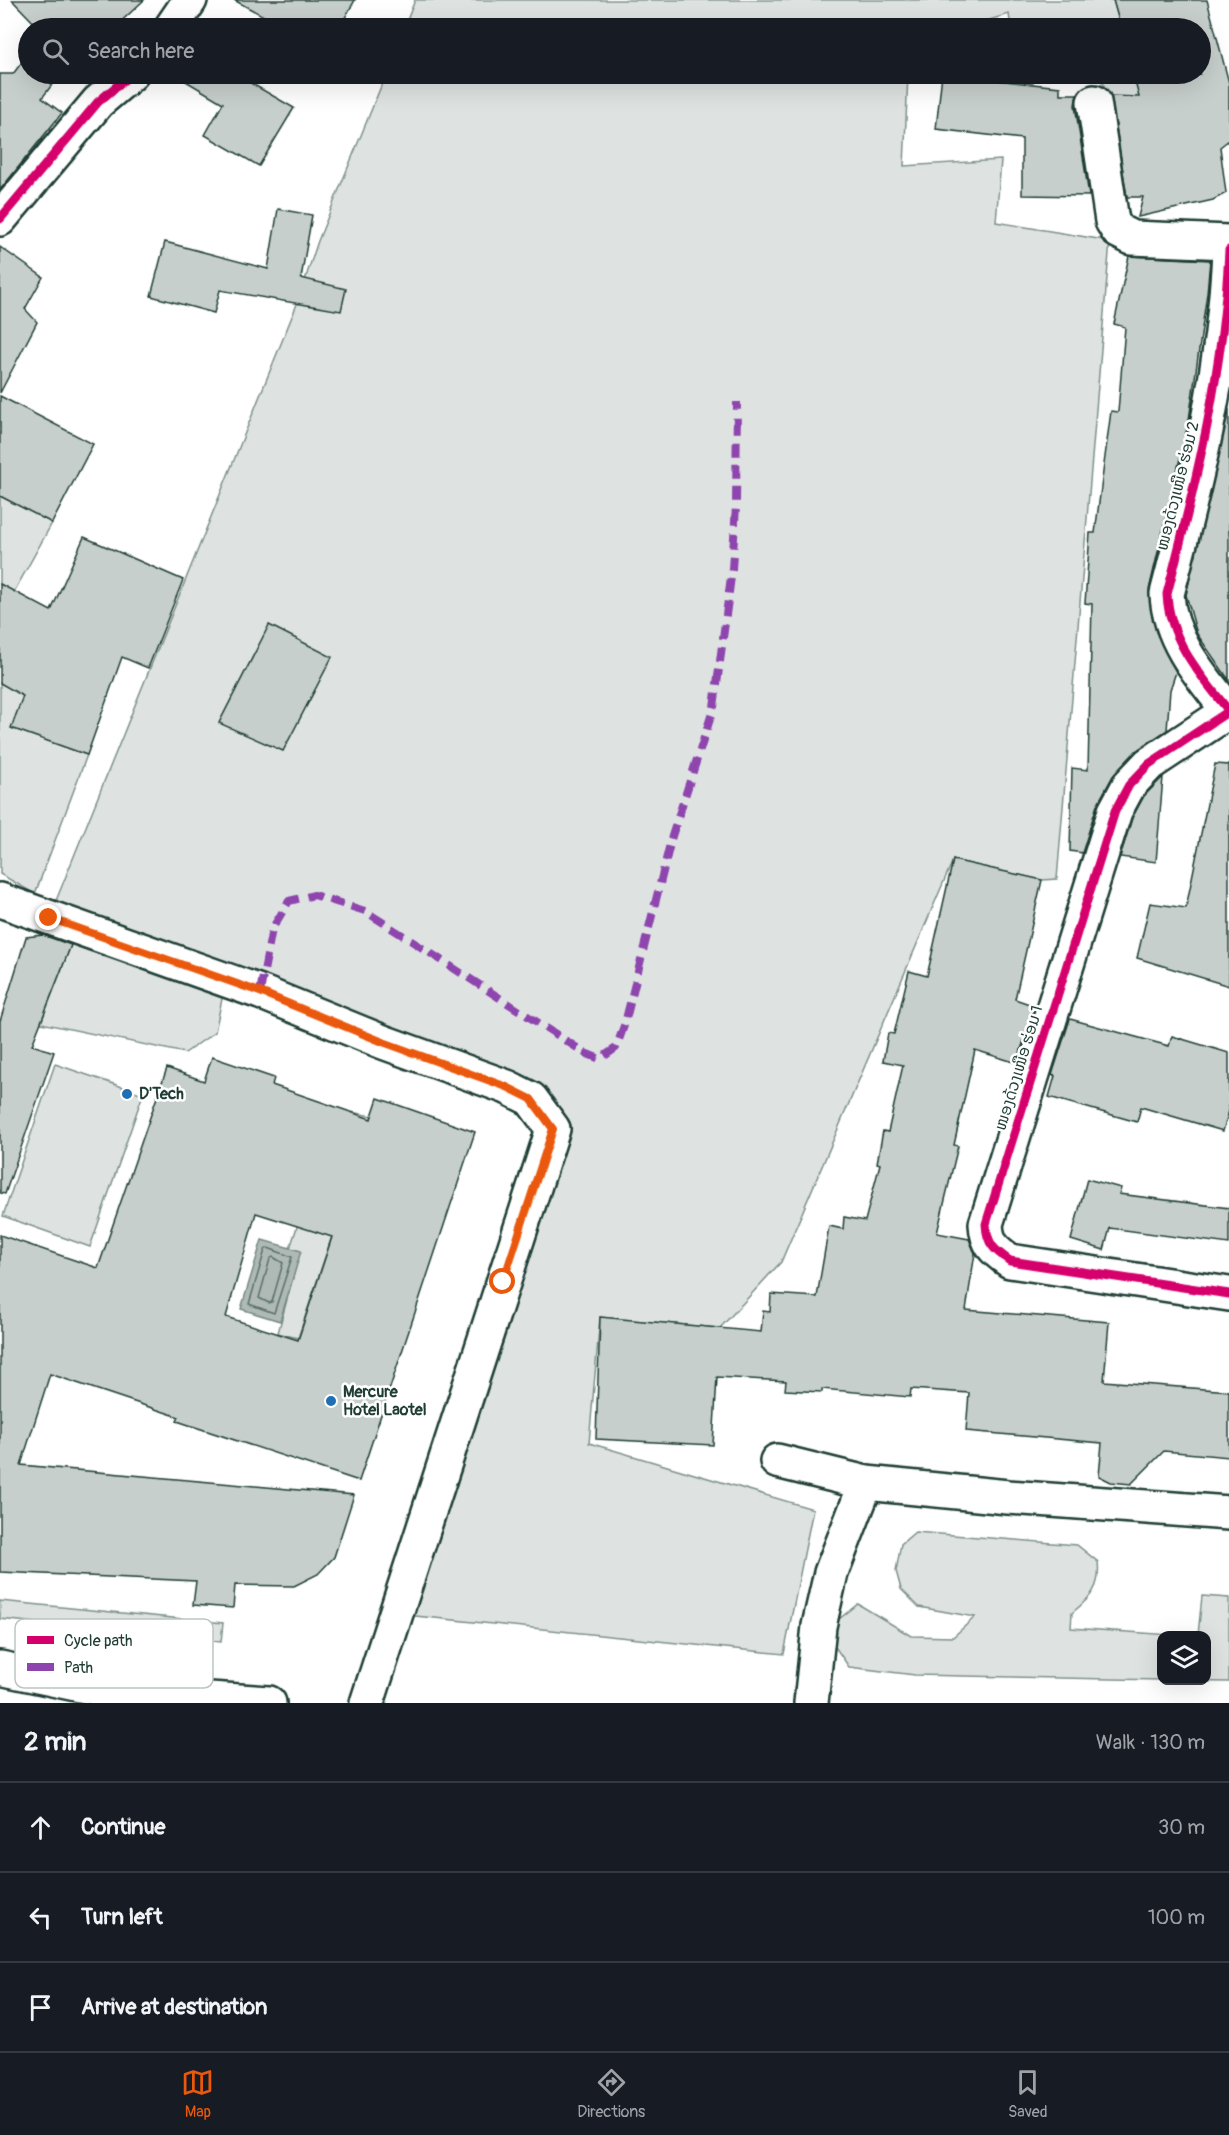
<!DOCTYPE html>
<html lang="en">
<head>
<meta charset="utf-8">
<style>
  :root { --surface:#171b24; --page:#242831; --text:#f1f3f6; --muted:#9ea1a6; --line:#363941; --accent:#ea580c }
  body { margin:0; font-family:Pangolin,"Noto Sans Lao",sans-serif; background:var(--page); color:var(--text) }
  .controls { position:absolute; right:18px; bottom:18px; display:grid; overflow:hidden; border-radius:12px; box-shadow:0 6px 24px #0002 }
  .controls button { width:54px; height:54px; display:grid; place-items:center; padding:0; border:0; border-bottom:2px solid var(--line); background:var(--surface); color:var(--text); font:30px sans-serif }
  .stop { position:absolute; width:18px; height:18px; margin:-14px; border:4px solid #ea580c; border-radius:50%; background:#fff }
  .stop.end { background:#ea580c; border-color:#fff; box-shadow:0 2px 6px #0008 }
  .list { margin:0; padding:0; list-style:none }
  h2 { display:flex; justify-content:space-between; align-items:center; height:78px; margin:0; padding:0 24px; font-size:26px }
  h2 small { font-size:20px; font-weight:400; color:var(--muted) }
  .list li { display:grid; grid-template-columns:39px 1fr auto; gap:18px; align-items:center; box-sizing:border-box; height:90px; padding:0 24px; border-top:2px solid var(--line) }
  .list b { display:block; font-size:22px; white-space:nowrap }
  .list em { font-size:20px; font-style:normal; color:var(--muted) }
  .icon { flex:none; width:33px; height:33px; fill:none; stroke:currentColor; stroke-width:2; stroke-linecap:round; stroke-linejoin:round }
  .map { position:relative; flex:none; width:1229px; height:1703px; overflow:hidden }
  .search { position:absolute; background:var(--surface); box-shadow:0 6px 24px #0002; left:18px; right:18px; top:18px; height:66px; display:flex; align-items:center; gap:15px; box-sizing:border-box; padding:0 21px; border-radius:33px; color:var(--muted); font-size:22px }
  .sheet { height:348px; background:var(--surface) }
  nav { display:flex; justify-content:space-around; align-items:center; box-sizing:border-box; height:84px; border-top:2px solid var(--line); background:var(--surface); font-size:16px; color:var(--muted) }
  nav a { display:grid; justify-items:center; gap:3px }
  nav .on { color:var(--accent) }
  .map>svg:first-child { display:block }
  .green { fill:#dee3e2; stroke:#7e908b; stroke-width:1.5 }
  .water { fill:#afbab7; stroke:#758883; stroke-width:1.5 }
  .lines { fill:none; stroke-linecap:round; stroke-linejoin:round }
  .shore { stroke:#596f68; stroke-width:1.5 }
  .building { fill:#c7cfcc; stroke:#1f3d34; stroke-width:1.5; fill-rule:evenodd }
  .minor-casing { stroke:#1f3d34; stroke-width:38 }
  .highway-casing { stroke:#1f3d34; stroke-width:38 }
  .minor { stroke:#fff; stroke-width:33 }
  .highway { stroke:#fff; stroke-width:33 }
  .quiet { stroke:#8e44ad; stroke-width:8; stroke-dasharray:15 8; stroke-linecap:butt }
  .cycleway-casing { stroke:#fff; stroke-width:13 }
  .cycleway { stroke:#d6006c; stroke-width:9 }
  .route { stroke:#ea580c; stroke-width:8 }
  .poi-dot { fill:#1f6fb2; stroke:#fff; stroke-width:2 }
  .labels { text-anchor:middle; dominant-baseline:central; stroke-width:5; stroke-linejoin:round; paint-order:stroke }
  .street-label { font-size:16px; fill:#1f3d34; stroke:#fff }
  .poi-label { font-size:16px; font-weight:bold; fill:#1f3d34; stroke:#fff; text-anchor:start }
  .key { fill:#fff; stroke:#bcc5c2; stroke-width:1.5 }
  .key-label { font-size:16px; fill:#1f3d34 }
</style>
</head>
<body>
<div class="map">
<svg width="1229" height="1703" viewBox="0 0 1229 1703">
  <rect width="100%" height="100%" fill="#fff"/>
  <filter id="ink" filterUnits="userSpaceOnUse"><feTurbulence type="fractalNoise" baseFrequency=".0167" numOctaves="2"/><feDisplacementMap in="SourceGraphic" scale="12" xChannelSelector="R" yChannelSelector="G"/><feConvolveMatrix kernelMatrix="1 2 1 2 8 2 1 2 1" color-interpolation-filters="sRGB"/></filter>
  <g filter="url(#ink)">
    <g class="green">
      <path d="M415 0H1113L1121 28H1011L1009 14 963 28H404Z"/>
      <path d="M386 74H908L904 166 1001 160 996 222 1110 241 1057 879 1042 880 953 860 781 1262 720 1328 600 1317 589 1443 813 1509 784 1654 406 1615 543 1112 226 980 215 1032 185 1053 41 1023 71 945 49 918 297 304 318 241Z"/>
      <path d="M1090 74H1133L1136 85 1150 81 1127 171 1103 82Z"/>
      <path d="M0 496 52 523 14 592 0 584Z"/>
      <path d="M0 683 25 690 12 728 87 755 35 894 0 874Z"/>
      <path d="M55 1064 143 1094 90 1247 3 1216Z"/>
      <path d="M351 1112 372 1116 298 1338 278 1333 300 1251 290 1248 300 1218Z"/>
      <path d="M915 1532 1077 1545 1098 1562C1101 1588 1090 1598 1072 1613L1071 1628 1171 1635 1162 1636 1161 1680 915 1675 849 1667 824 1631 858 1604 911 1636 953 1637 975 1617 919 1607 901 1589 896 1571 901 1544Z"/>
      <path d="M1202 1596 1229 1598V1682L1165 1681 1206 1680V1636L1198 1635Z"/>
      <path d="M0 1601 223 1623 221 1642 0 1619Z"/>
    </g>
    <path class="water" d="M262 1240 301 1251 280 1321 241 1309Z"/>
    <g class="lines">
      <g class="shore">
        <path d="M268 1248 292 1257 274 1313 249 1304 265 1250Z"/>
        <path d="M273 1257 283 1263 272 1302 269 1303 259 1298 270 1259Z"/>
      </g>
    </g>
    <g class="building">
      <path d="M12 0H144L114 28H39Z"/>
      <path d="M234 0H355L339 28H286Z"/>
      <path d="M1113 0H1207L1229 83V140L1220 147 1226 193 1213 200 1138 217 1143 197H1127L1111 96 1139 97 1133 74H1200V28H1121Z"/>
      <path d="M28 54V74H60L42 98 62 113 0 190V74H13Z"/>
      <path d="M174 74H235L294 108 259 166 205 135 223 103Z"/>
      <path d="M942 74 1060 87V94H1077L1075 105 1089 196 1022 195V139L936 129Z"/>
      <path d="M278 209 312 215 301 278 346 289 341 311 220 290 214 313 151 296 165 242 268 269Z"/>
      <path d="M0 247 43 277 25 309 37 322 0 393Z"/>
      <path d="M1129 256 1210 260 1207 293 1189 420 1149 590 1156 632 1176 672 1170 690 1167 730 1136 751 1113 776 1097 805 1082 853 1070 851 1072 768 1088 770 1092 604 1085 603 1090 533H1095L1111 411 1118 412 1125 327 1114 324Z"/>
      <path d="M0 396 93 444 52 523 0 496Z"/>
      <path d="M1229 409V680L1197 634 1186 595Z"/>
      <path d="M84 537 183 580 148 668 122 657 87 755 11 728 23 696 0 683V584L51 611Z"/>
      <path d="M269 625 332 657 283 751 219 723Z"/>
      <path d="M1215 764 1229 765V986L1137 958 1150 903 1186 908Z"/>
      <path d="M1163 777 1156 862 1120 857 1132 818 1144 796Z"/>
      <path d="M953 860 1042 880 1015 999 1035 1006 1017 1063 975 1050 954 1145 958 1146 937 1233 969 1239 975 1253 966 1310 1109 1322 1104 1381 1229 1391V1457L1164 1451 1131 1484 1111 1482 1099 1476 1102 1443 966 1431 969 1393 911 1389 910 1397 822 1389V1392L785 1390 786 1381 717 1377 713 1445 596 1439 600 1317 761 1332 763 1311 770 1312 771 1294 817 1297 829 1226 843 1229 844 1217 865 1221 880 1164 877 1163 883 1131 888 1132 903 1065 883 1061 888 1033 894 1034 909 971 927 976Z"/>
      <path d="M43 935 71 945 32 1045 54 1052 5 1194 0 1193V1021L26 937Z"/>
      <path d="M1070 1019 1169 1046 1172 1036 1229 1053V1111L1223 1131 1141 1107 1137 1122 1049 1097 1055 1076 1052 1075Z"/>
      <path d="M212 1057 274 1078 272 1085 371 1119 378 1098 475 1132 359 1481 177 1421 179 1417 50 1374 21 1465 354 1495 334 1557 318 1574 294 1586 235 1585 233 1608 193 1605 196 1581 0 1572V1235L98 1268 167 1068 204 1081ZM256 1213 332 1237 298 1340 226 1317Z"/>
      <path d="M1087 1179 1121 1188 1119 1194 1229 1208V1244L1110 1228 1104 1250 1071 1240Z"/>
    </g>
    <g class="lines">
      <defs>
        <g id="minor">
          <path d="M171 28 190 0"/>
          <path d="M1094 102 1112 221 1118 231 1132 238 1229 242"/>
          <path d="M0 219 98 102 131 74"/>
          <path d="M1229 250C1224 369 1197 479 1167 594 1169 640 1201 676 1229 711"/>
          <path d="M1229 711 1149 764 1129 785 1115 811 986 1224C987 1244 994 1250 1010 1261L1229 1294"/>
          <path d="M0 900 260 992 383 1042 507 1087 531 1099 553 1129 367 1703"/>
          <path d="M777 1461 866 1483 1008 1497 1229 1513"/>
          <path d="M811 1703 819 1626 831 1573 866 1483"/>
        </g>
        <path id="highway" d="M0 1668 119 1693 269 1703"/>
      </defs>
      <use href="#minor" class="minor-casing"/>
      <use href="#highway" class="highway-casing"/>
      <use href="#minor" class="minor"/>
      <use href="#highway" class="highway"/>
      <path class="quiet" d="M260 992 272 929 289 901 314 895 365 911 585 1053 600 1059 616 1048 625 1023 672 836 714 707 732 569 736 506 737 402"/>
      <defs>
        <g id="cycleway">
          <path d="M0 219 98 102 131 74"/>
          <path d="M1229 250C1224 369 1197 479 1167 594 1169 640 1201 676 1229 711"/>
          <path d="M1229 711 1149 764 1129 785 1115 811 986 1224C987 1244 994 1250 1010 1261L1229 1294"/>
        </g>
      </defs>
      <use href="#cycleway" class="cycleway-casing"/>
      <use href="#cycleway" class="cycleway"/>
    </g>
  </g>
  <g class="lines" filter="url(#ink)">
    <path class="route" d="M49 918 260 992 383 1042 507 1087 531 1099 553 1129 503 1282"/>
  </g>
  <g class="poi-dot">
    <circle cx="127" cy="1094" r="6"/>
    <circle cx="331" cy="1401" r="6"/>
  </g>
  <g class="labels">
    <g class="street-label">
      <text transform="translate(1178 486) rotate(-76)">ໜອງດ້ວງເໜືອ ຮ່ອມ 2</text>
      <text transform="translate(1019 1068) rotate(-73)">ໜອງດ້ວງເໜືອ ຮ່ອມ 1</text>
    </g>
    <g class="poi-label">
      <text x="139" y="1094">D'Tech</text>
      <text x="343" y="1392">Mercure<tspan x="343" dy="18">Hotel Laotel</tspan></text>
    </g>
  </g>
  <rect x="15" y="1619" width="198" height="69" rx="9" class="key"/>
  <rect x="27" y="1636" width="27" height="8" fill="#d6006c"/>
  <rect x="27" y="1663" width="27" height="8" fill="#8e44ad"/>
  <g class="key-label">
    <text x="64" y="1646">Cycle path</text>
    <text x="64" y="1673">Path</text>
  </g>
</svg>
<div class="controls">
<button><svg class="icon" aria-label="layers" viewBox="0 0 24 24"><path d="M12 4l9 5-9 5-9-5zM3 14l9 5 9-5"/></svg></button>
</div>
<div class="stop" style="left:503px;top:1282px"></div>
<div class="stop end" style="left:49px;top:918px"></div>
<div class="search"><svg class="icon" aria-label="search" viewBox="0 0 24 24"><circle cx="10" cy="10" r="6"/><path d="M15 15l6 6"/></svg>Search here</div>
</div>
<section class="sheet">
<h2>2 min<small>Walk · 130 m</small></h2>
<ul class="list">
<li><svg class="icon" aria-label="ahead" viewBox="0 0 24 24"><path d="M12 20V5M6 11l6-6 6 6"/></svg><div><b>Continue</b></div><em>30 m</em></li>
<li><svg class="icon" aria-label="left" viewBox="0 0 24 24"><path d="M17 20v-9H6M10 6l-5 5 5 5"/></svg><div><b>Turn left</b></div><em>100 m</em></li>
<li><svg class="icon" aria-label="arrive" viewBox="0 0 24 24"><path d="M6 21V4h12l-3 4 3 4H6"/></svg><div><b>Arrive at destination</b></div></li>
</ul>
</section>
<nav>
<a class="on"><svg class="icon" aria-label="map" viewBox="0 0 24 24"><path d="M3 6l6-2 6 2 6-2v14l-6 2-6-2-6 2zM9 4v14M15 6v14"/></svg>Map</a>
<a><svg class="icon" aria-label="directions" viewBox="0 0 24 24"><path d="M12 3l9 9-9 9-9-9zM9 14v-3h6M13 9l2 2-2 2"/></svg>Directions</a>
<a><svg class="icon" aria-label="saved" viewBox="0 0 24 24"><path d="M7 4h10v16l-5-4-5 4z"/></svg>Saved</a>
</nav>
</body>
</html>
